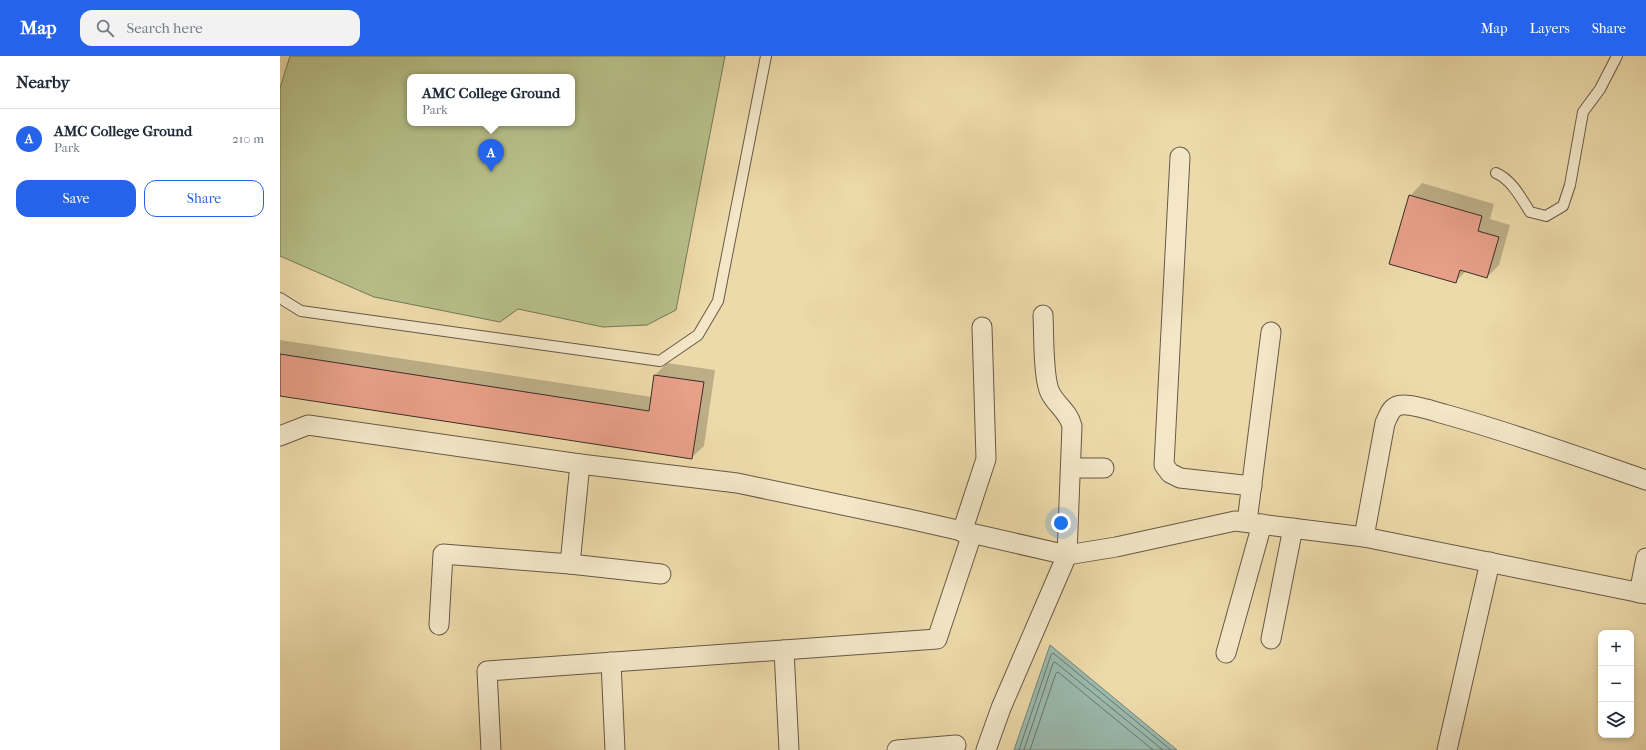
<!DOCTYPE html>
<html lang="en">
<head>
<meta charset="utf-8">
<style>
  :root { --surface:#fff; --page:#f2f2f3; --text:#1f2937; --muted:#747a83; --line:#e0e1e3; --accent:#2563eb }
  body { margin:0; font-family:"IM FELL French Canon",serif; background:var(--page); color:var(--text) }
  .controls { position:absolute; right:12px; bottom:12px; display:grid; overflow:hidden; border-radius:8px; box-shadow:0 2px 6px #0003 }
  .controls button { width:36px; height:36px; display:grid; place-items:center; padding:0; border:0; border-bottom:1px solid var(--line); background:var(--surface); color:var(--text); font:20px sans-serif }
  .you { position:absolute; left:781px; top:467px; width:14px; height:14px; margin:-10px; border:3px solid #fff; border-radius:50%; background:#1a73e8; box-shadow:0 0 0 6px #1a73e833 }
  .badge { display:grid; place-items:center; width:26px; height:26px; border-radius:50%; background:var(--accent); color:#fff; font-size:13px; font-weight:700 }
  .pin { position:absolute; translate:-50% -33px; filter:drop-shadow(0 1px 2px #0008) }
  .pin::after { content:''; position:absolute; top:21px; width:14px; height:12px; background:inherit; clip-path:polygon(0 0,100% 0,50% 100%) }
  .popup { position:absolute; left:127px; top:18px; width:168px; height:52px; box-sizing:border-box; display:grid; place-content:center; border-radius:8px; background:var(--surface); filter:drop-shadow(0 1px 3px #0005); font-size:13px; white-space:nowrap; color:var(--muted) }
  .popup b { font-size:15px; color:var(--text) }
  .popup::after { content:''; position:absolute; left:50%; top:100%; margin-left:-8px; border:8px solid transparent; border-top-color:var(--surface) }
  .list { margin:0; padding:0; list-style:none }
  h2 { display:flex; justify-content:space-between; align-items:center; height:52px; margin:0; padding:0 16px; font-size:17px }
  h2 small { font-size:13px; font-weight:400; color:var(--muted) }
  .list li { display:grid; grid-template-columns:26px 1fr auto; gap:12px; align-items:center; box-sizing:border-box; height:60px; padding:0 16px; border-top:1px solid var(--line) }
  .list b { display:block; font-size:15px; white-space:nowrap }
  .list p { margin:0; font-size:13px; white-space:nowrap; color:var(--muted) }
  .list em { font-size:13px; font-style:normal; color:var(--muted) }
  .actions { display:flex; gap:8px; padding:12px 16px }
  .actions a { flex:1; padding:9px 0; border:1px solid var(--accent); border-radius:12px; text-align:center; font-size:14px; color:var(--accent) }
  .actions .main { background:var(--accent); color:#fff }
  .icon { flex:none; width:22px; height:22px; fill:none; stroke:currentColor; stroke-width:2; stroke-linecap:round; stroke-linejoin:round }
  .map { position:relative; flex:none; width:1366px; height:694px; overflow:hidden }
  header { display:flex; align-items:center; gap:24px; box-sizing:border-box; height:56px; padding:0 20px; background:var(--accent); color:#fff }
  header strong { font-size:19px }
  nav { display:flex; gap:22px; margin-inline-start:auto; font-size:14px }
  .search { width:280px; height:36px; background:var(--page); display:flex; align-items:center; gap:10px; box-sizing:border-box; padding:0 14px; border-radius:12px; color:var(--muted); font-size:15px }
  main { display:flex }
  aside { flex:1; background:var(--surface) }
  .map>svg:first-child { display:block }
  .green { fill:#b7c08a; stroke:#787759; fill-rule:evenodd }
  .water { fill:#9abaae; stroke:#748278 }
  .shadow { fill:#0003 }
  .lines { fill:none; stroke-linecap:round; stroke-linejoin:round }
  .shore { stroke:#6a746b; stroke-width:1 }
  .building { fill:#e8a088; stroke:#3a2e28 }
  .service-casing { stroke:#675948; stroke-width:12 }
  .minor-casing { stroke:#675948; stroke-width:21 }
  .service { stroke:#f3e7c8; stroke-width:10 }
  .minor { stroke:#f3e7c8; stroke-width:19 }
</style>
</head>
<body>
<header>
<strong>Map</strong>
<div class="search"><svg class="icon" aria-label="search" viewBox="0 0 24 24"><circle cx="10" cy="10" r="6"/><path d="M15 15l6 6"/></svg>Search here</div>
<nav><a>Map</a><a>Layers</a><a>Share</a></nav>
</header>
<main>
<aside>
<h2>Nearby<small></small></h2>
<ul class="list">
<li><span class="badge">A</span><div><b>AMC College Ground</b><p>Park</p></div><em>210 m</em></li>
</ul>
<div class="actions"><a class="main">Save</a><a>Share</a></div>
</aside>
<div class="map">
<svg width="1366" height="694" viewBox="0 0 1366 694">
  <rect width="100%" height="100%" fill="#eddaaa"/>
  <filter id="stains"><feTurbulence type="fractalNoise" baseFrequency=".005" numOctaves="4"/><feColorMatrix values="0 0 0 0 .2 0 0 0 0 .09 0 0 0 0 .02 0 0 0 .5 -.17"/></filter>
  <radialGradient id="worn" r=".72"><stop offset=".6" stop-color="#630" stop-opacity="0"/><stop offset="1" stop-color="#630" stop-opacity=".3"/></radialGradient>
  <path class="green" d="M10 0H445L396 254 367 269 323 271 238 253 220 266 94 241 0 200V32ZM130 21H292V67H130Z"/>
  <path class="water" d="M770 589 897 694H734Z"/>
  <g class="shadow">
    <path d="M1142 127 1214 148 1210 163 1230 169 1219 209 1207 221 1186 215 1175 226 1130 140Z"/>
    <path d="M0 284 372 341 375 319 387 307 435 314 424 390 411 402 0 339Z"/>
  </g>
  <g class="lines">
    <g class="shore">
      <path d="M739 694 771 599 773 597 891 694"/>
      <path d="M744 694 773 607 775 606 883 694"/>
      <path d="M750 694 776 617 778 616 873 694"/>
    </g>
  </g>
  <g class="building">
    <path d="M1129 139 1202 160 1198 175 1219 181 1207 222 1180 214 1176 227 1109 208Z"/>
    <path d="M0 298 369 355 374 319 424 326 412 403 0 340Z"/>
  </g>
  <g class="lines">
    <defs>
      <g id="service">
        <path d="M1216 117C1232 124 1241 142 1250 156L1266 160 1283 150 1290 129 1303 56 1320 33 1337 0"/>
        <path d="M0 242 21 255 380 305 418 279 438 245 486 0"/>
      </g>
      <g id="minor">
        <path d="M900 101 884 409 890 417 900 422 972 430"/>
        <path d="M0 380 28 369 300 408 457 427 629 463 787 499 836 491 955 465 1084 481 1366 538"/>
        <path d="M791 412H824"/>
        <path d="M967 466 991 276"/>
        <path d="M682 476 706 403 702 271"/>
        <path d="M1084 481 1105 367C1108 361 1110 353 1117 350 1126 346 1154 355 1164 358 1233 377 1299 401 1366 424"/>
        <path d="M290 508 381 518"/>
        <path d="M1359 537 1366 502"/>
        <path d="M159 569 163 498 290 508 300 408"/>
        <path d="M991 583 1013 472"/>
        <path d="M504 594 509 694"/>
        <path d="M946 597 982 468"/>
        <path d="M331 606 335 694"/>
        <path d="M211 694 207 615 657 583 692 478"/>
        <path d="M617 694 676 689"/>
        <path d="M706 694 721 652 787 499 792 370C788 354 774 348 769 334 763 317 764 278 763 259"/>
        <path d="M1167 694 1210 506"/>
      </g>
    </defs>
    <use href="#service" class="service-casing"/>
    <use href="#minor" class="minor-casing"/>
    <use href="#service" class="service"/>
    <use href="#minor" class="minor"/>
  </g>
  <rect width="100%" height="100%" filter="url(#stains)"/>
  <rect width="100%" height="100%" fill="url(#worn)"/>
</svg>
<div class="controls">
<button>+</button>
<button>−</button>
<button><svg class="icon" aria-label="layers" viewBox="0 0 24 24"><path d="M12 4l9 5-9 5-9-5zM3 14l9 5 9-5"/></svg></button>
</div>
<div class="you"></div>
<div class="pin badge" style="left:211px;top:116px">A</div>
<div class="popup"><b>AMC College Ground</b>Park</div>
</div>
</main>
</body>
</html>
